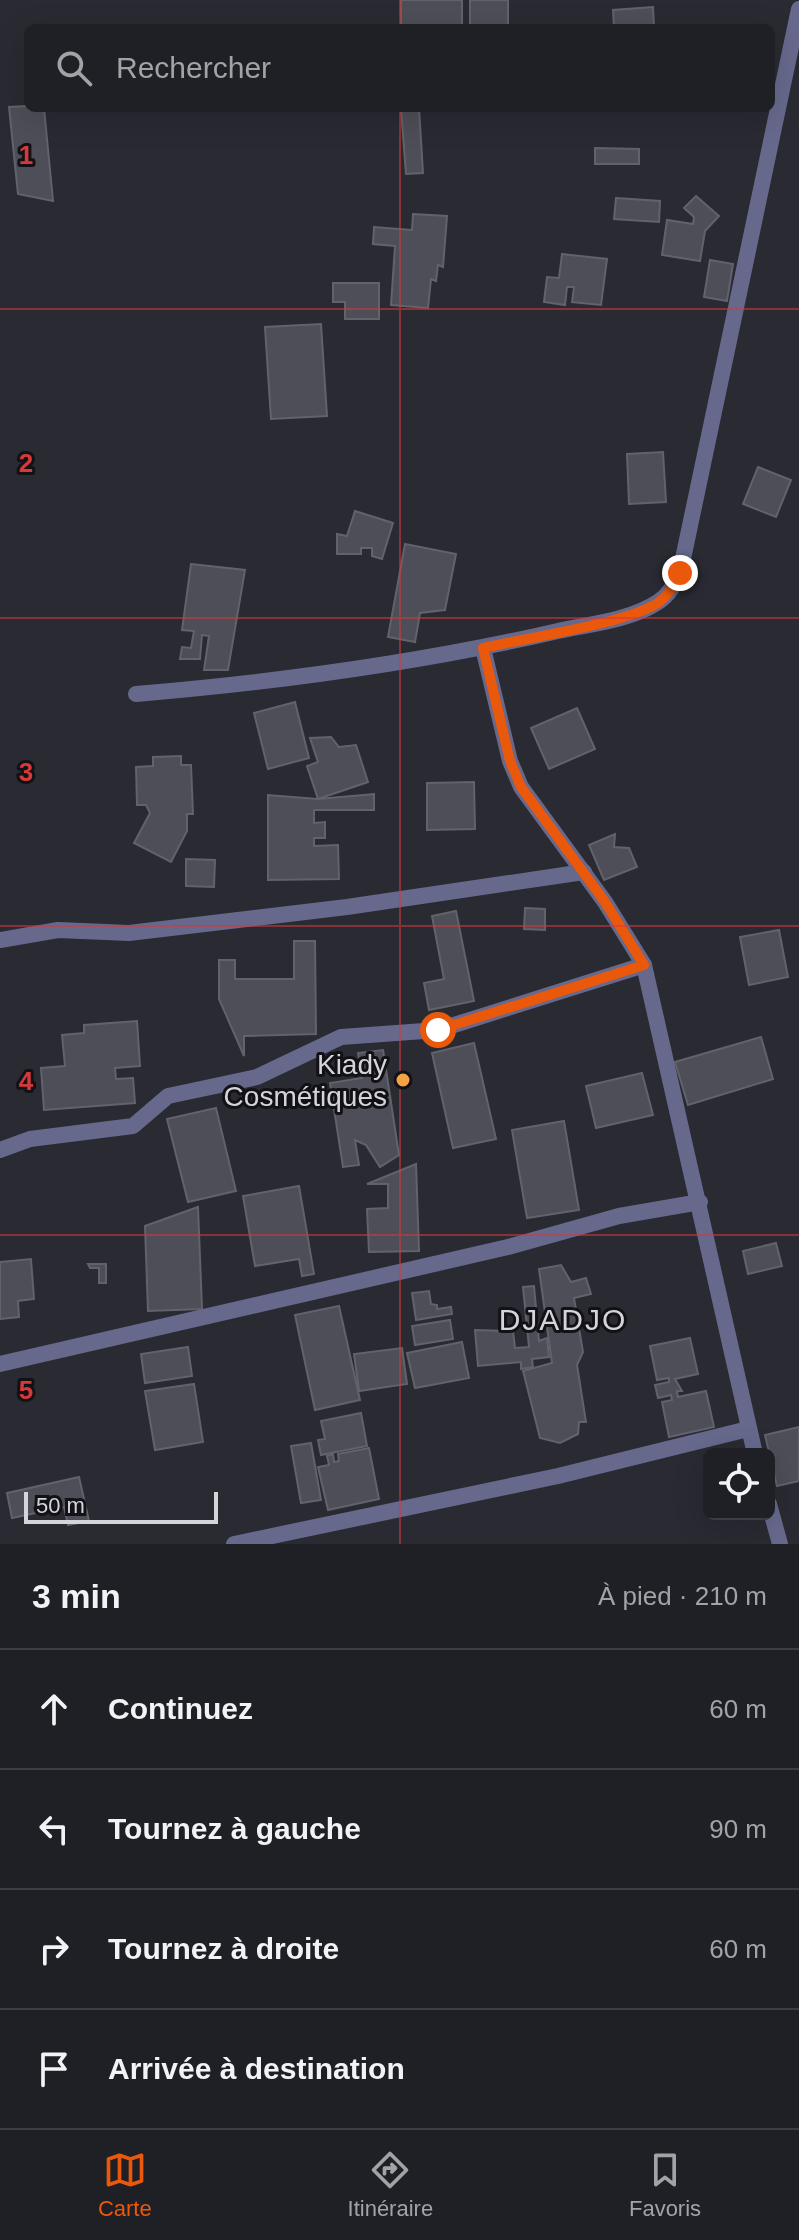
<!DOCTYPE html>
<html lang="fr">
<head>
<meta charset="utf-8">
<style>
  :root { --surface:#1f2026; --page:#2c2d32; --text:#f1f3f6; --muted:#a1a3a7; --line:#3c3e43; --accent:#ea580c }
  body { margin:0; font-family:Arial,sans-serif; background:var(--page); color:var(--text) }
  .controls { position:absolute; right:24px; bottom:24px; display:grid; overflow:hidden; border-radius:12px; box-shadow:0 8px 32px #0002 }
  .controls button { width:72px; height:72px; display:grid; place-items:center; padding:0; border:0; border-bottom:2px solid var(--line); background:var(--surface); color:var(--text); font:40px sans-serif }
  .scale { position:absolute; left:24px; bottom:20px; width:194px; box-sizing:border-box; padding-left:8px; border:4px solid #d4d4da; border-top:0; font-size:22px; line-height:28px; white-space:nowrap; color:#d4d4da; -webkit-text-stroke:6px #121216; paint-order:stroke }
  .stop { position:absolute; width:24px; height:24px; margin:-18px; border:6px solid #ea580c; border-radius:50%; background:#fff }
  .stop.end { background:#ea580c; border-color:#fff; box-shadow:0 2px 8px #0008 }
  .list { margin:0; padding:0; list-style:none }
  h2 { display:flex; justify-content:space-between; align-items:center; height:104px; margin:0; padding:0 32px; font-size:34px }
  h2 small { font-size:26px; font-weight:400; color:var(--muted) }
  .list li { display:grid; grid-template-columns:52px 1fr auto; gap:24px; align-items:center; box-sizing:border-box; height:120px; padding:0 32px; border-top:2px solid var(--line) }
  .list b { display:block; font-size:30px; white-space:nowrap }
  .list em { font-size:26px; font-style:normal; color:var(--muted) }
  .icon { flex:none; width:44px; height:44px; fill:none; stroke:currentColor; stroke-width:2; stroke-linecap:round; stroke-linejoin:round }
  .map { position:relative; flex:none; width:799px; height:1544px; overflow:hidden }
  .search { position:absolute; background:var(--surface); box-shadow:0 8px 32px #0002; left:24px; right:24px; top:24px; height:88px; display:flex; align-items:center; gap:20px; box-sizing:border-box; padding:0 28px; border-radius:12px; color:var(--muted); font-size:30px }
  .sheet { height:584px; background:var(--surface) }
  nav { display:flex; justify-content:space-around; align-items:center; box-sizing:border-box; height:112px; border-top:2px solid var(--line); background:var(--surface); font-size:22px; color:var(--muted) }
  nav a { display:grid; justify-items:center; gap:4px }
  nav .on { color:var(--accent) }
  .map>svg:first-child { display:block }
  .building { fill:#4d4e57; stroke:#61626c; stroke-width:2 }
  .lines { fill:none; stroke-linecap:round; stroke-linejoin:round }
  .minor { stroke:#66698c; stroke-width:16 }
  .route { stroke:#ea580c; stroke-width:10 }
  .grid { fill:none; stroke:#d6393a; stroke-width:2; stroke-opacity:0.55 }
  .poi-dot { fill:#f4a344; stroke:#121216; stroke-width:3 }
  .labels { text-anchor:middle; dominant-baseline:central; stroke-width:6; stroke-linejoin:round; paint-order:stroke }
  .poi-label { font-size:28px; fill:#d4d4da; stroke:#121216; text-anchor:end }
  .neighbourhood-label { font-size:30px; letter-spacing:2px; fill:#d4d4da; stroke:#121216 }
  .grid-label { font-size:26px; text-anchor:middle; font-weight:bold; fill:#d6393a; stroke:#121216; stroke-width:6; stroke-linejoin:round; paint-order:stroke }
</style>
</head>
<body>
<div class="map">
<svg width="799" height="1544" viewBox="0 0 799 1544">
  <rect width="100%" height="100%" fill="#292a32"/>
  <g class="building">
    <rect x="401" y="0" width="61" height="28"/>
    <rect x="470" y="0" width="38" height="28"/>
    <path d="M653 7 654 28H614L613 10Z"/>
    <path d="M28 106 44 108 53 201 18 194 9 107Z"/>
    <path d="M419 108 423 173 406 174 401 109Z"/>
    <path d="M595 148 639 149V164H595Z"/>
    <path d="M696 196 719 216 705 231 700 261 662 255 667 220 693 224 694 217 684 208Z"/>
    <path d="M616 198 660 201 659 222 614 219Z"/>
    <path d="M413 214 447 216 443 267 438 265 436 281 431 279 428 308 391 305 395 246 373 244 374 227 412 230Z"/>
    <path d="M562 254 607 259 601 305 572 302 574 287H567L565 305 544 302 547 277 559 278Z"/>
    <path d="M710 260 733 264 727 301 704 297Z"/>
    <path d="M333 283H379V319H345V302H333Z"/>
    <path d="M321 324 327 416 271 419 265 327Z"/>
    <path d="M663 452 666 502 629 504 627 454Z"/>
    <path d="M758 467 791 480 776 517 743 504Z"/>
    <path d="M355 511 393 523 382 559 372 556V548H361V554H337V534L347 536Z"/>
    <path d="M405 544 456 554 445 610 420 613 415 642 388 637Z"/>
    <path d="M191 564 245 570 228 670H204L209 636 202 635 200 659H180L182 647 191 648 194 631 182 630Z"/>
    <path d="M295 702 309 758 268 769 254 713Z"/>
    <path d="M577 708 595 749 549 769 531 728Z"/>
    <path d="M331 737 339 747 356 745 368 782 318 799 307 766 318 762 310 738Z"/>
    <path d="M181 756V765H191L193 814H187V831L171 862 134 843 150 813 146 805H137L136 767 153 766V757Z"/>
    <path d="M474 782 475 829 427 830V783Z"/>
    <path d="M374 794V810H314V823L325 822V838H314V846L338 845 339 879 268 880V795L318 799Z"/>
    <path d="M615 834 614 847 629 848 637 867 604 880 589 845Z"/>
    <path d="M186 859 215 860 214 887 186 886Z"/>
    <path d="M525 908 545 909V930L524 929Z"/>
    <path d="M456 911 474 1001 429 1010 424 983 444 979 432 916Z"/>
    <path d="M779 930 788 977 749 985 740 937Z"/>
    <path d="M294 941H315L316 1034 244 1036V1056L219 999V960H235V979H294Z"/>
    <path d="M137 1021 140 1066 115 1068 116 1079 133 1078 135 1103 44 1110 41 1068 65 1066 62 1035 84 1033V1025Z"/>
    <path d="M761 1037 773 1079 688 1105 675 1062Z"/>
    <path d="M474 1043 496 1139 453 1148 432 1053Z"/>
    <path d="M383 1050 399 1155 380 1167 366 1145 355 1140 359 1165 343 1167 330 1083 362 1078 358 1053Z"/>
    <path d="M642 1073 653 1115 596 1128 586 1086Z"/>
    <path d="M216 1108 236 1191 188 1202 167 1119Z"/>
    <path d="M564 1121 579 1210 527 1218 512 1130Z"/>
    <path d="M416 1164 419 1251 369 1252 367 1209 388 1208V1184H367Z"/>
    <path d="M299 1186 314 1274 302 1276 299 1259 255 1266 243 1196Z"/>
    <path d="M198 1207 202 1309 148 1311 145 1226Z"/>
    <path d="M776 1243 782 1266 748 1274 743 1251Z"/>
    <path d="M31 1259 34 1299 18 1301 19 1317 0 1319V1262Z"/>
    <path d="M88 1264H106V1283H99V1268H90Z"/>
    <path d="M561 1265 571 1282 586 1278 591 1294 574 1298 583 1352 577 1365 586 1422H579L578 1434 560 1443 540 1438 523 1371 552 1363 539 1269Z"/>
    <path d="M534 1286 539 1341 547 1338 549 1357 532 1359 533 1367 521 1369V1362L478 1366 475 1330 513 1331 515 1348 529 1347 523 1287Z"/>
    <path d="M429 1291 431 1304 437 1305V1309L451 1307 452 1314 416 1320 412 1293Z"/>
    <path d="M339 1306 360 1400 315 1410 295 1315Z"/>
    <path d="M450 1320 453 1339 415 1345 412 1326Z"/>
    <path d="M690 1338 698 1374 675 1379 682 1391H677L678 1397 706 1391 714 1427 669 1437 662 1402 672 1400 671 1395 658 1398 655 1385 669 1382V1378L657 1380 650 1346Z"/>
    <path d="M462 1342 469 1378 415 1388 407 1353Z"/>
    <path d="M188 1347 192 1376 145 1383 141 1354Z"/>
    <path d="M402 1348 407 1384 359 1391 354 1354Z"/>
    <path d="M194 1384 203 1442 155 1450 145 1391Z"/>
    <path d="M361 1413 367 1446 321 1455 318 1440 325 1439 321 1421Z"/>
    <path d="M799 1427V1481L777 1486 765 1435Z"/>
    <path d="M311 1443 321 1500 301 1503 291 1446Z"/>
    <path d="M369 1448 379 1499 328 1510 318 1467 329 1465 327 1456 333 1454 334 1462 339 1461 338 1454Z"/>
    <path d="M79 1477 89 1521 68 1525 64 1507 12 1518 7 1493Z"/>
  </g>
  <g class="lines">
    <g class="minor">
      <path d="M483 648 510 761 521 787 605 902 644 965 755 1454"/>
      <path d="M136 694C278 682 419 663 558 631 590 624 631 620 658 602 669 595 674 585 680 573L799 9"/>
      <path d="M0 940 58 930 129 933 347 907 584 872"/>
      <path d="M0 1150 30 1139 133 1126 168 1096 257 1077 341 1037 438 1030 644 965"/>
      <path d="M0 1364 508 1247 619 1216 700 1202"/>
      <path d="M769 1504 780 1544"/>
      <path d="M234 1544 558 1476 748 1429"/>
    </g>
  </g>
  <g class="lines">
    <path class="route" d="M438 1030 644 965 605 902 521 787 510 761 483 648C526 638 624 624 658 603 669 595 674 585 680 573"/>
  </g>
  <path class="grid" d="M400 0V28M400 108V1544M0 309H799M0 618H799M0 926H799M0 1235H799"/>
  <circle class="poi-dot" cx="403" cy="1080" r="8"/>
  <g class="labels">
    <g class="poi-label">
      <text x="387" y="1064">Kiady<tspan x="387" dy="32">Cosmétiques</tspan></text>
    </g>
    <g class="neighbourhood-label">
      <text x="563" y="1319">DJADJO</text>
    </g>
  </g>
  <g class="grid-label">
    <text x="26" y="164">1</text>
    <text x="26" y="472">2</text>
    <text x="26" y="781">3</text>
    <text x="26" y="1090">4</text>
    <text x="26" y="1399">5</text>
  </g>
</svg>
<div class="controls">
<button><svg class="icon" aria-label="locate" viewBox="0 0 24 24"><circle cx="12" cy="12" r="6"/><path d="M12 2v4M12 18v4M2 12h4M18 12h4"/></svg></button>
</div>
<div class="scale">50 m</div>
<div class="stop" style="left:438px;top:1030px"></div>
<div class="stop end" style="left:680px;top:573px"></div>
<div class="search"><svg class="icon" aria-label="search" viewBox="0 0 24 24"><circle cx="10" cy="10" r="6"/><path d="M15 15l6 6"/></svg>Rechercher</div>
</div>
<section class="sheet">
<h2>3 min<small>À pied · 210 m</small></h2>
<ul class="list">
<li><svg class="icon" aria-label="ahead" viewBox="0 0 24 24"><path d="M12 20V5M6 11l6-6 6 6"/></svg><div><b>Continuez</b></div><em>60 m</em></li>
<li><svg class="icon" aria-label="left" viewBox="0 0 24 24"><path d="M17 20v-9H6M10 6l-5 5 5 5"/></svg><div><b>Tournez à gauche</b></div><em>90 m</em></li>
<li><svg class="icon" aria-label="right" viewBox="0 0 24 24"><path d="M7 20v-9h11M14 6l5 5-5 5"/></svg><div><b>Tournez à droite</b></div><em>60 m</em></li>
<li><svg class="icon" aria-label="arrive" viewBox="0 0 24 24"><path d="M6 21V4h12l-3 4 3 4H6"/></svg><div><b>Arrivée à destination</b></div></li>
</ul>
</section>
<nav>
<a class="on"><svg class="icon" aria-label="map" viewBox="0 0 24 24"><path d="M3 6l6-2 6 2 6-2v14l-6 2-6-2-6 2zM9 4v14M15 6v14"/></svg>Carte</a>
<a><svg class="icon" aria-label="directions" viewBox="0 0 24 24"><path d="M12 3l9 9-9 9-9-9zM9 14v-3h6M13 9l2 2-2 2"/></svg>Itinéraire</a>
<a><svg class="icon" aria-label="saved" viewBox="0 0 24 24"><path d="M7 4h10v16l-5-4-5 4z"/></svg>Favoris</a>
</nav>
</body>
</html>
